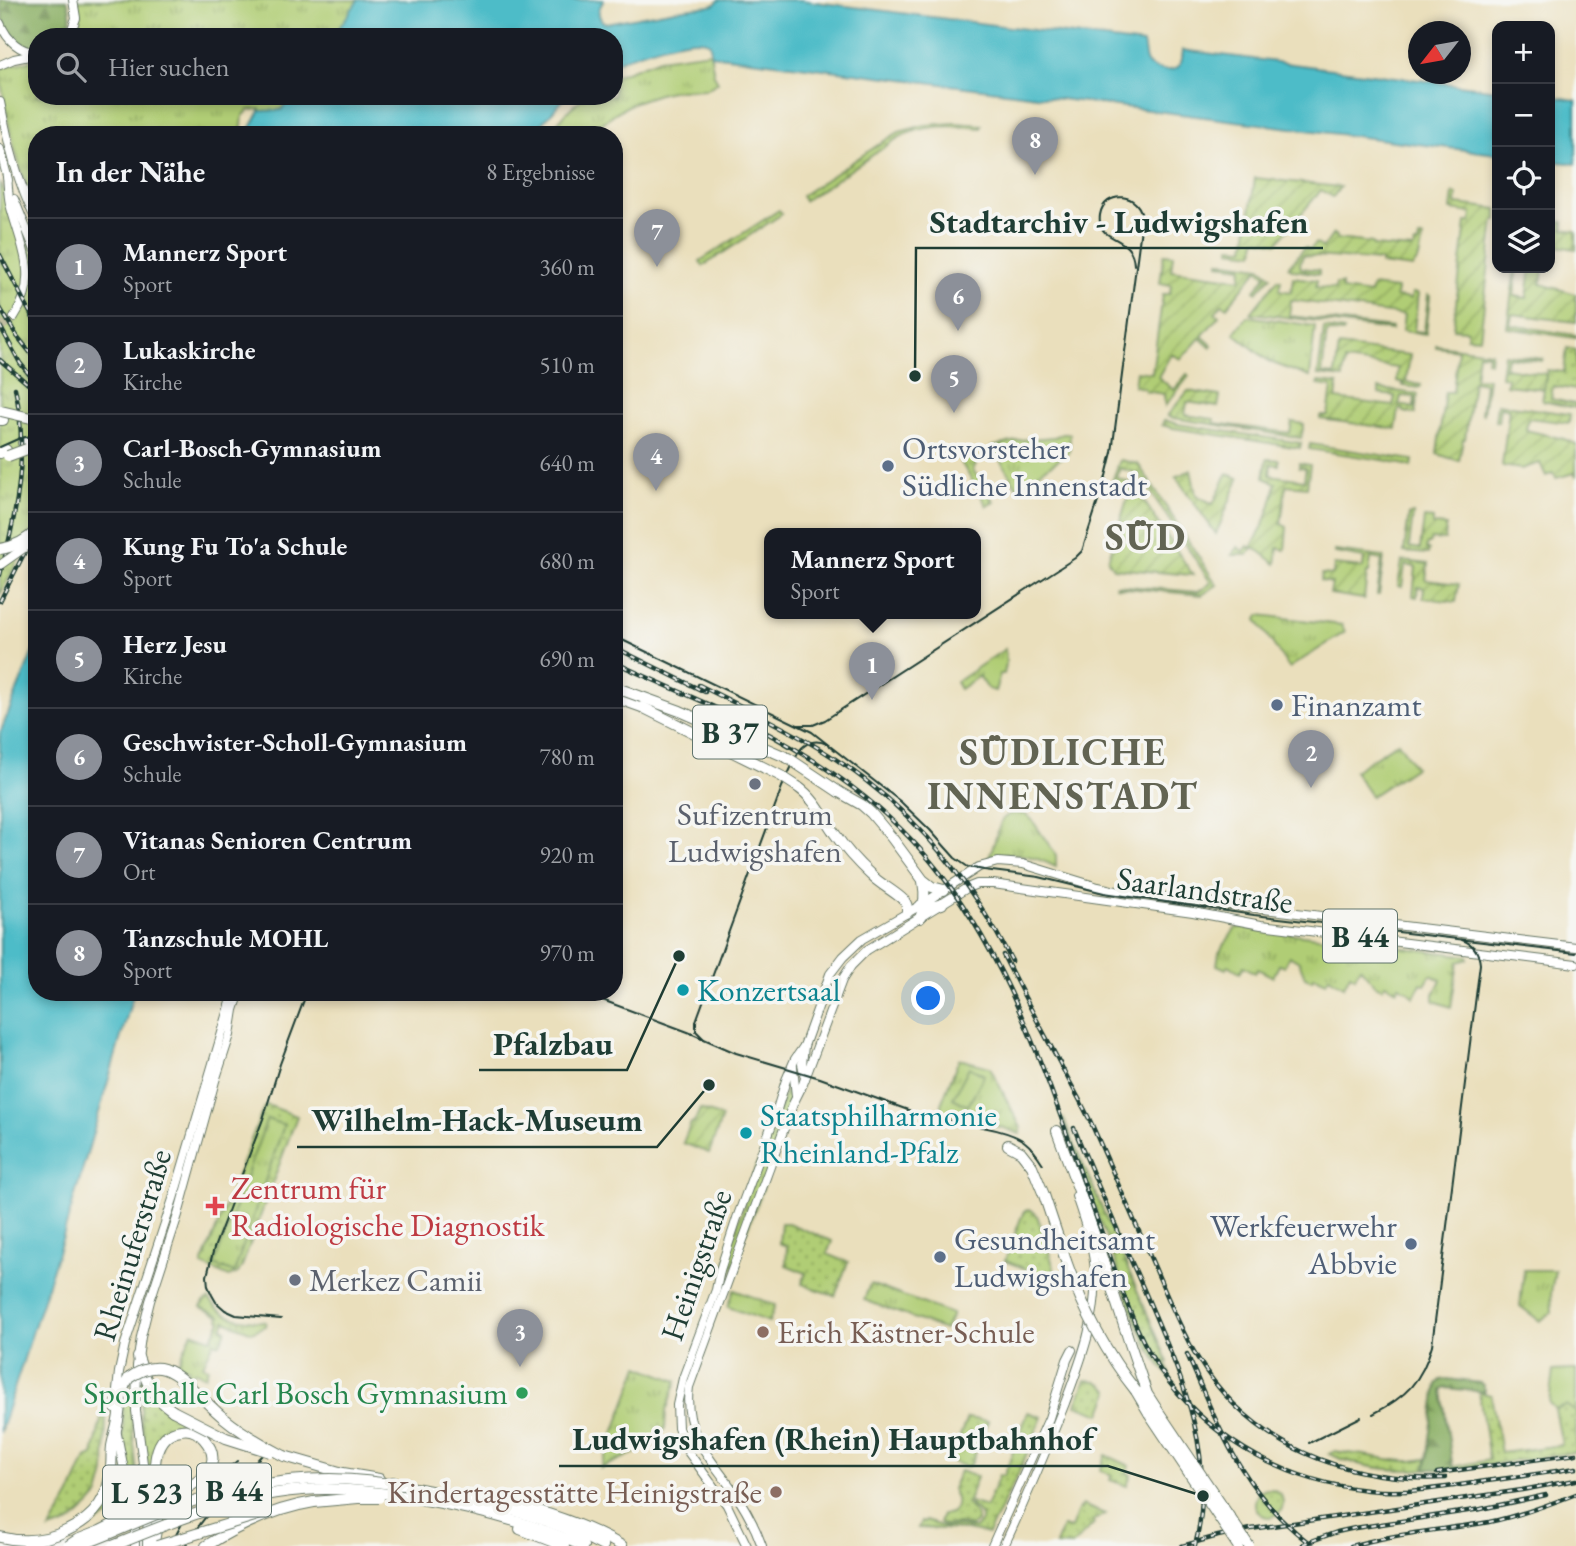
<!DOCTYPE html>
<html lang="de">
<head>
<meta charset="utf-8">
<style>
  :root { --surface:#171b24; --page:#20242c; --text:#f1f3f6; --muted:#9ea1a6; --line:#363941; --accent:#8c9099 }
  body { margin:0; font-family:"EB Garamond",serif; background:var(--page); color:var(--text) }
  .controls { position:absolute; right:21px; top:21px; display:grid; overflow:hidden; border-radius:14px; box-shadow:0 4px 10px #0003 }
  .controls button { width:63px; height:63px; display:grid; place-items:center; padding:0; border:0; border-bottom:2px solid var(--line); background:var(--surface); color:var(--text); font:35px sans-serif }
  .compass { position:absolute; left:1408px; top:21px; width:63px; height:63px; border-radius:50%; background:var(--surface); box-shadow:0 4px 10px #0003; rotate:239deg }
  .you { position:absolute; left:929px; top:999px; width:24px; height:24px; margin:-18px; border:5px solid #fff; border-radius:50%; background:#1a73e8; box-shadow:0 0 0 10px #1a73e833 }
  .badge { display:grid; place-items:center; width:46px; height:46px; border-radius:50%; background:var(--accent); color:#fff; font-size:23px; font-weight:700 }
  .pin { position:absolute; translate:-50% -58px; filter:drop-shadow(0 2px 4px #0008) }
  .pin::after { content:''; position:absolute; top:37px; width:24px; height:21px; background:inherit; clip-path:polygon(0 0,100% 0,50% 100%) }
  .popup { position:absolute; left:764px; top:528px; width:217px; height:91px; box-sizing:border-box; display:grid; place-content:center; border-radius:14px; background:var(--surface); filter:drop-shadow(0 2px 5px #0005); font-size:23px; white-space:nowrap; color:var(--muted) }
  .popup b { font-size:26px; color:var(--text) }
  .popup::after { content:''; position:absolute; left:50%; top:100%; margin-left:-14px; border:14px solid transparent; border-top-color:var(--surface) }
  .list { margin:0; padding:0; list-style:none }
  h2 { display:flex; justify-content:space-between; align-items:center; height:91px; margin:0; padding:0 28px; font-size:30px }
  h2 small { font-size:23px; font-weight:400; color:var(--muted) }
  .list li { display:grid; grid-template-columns:46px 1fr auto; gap:21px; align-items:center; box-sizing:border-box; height:98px; padding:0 28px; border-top:2px solid var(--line) }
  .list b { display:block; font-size:26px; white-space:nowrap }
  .list p { margin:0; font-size:23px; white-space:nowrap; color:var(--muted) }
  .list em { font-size:23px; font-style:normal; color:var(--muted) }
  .icon { flex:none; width:38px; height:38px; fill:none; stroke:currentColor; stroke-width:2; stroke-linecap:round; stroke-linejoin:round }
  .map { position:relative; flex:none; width:1576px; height:1546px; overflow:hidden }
  .search { position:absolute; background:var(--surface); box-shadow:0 4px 10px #0003; left:28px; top:28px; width:595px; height:77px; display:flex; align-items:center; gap:18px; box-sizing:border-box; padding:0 24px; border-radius:28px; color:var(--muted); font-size:26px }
  .panel { position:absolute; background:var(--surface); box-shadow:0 4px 10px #0003; left:28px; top:126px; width:595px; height:875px; border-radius:28px }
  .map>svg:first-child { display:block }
  .grass { fill:url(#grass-dots); stroke:#688554; stroke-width:2 }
  .forest { fill:url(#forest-firs); stroke:#56764d; stroke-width:2 }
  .park { fill:url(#park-tufts); stroke:#688554; stroke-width:2 }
  .garden { fill:url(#garden-furrows); stroke:#688554; stroke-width:2 }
  .pitch { fill:#b0cd74; stroke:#688554; stroke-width:2 }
  .water { fill:#4ebcc8; stroke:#367c7e; stroke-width:2 }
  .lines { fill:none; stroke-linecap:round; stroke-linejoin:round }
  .major-tunnel { stroke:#c1bfa1; stroke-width:8; stroke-dasharray:8 4; stroke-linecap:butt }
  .major-casing { stroke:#667664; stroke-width:10 }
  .highway-casing { stroke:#667664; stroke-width:12 }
  .major { stroke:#fff; stroke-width:8 }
  .highway { stroke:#fff; stroke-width:10 }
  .tram { stroke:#1f3d34; stroke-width:2 }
  .rail-casing { stroke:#1f3d34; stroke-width:4.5 }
  .rail { stroke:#f6f6f2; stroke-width:2; stroke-dasharray:5; stroke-linecap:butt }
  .major-bridge-casing { stroke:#667664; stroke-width:10; stroke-linecap:butt }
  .highway-bridge-casing { stroke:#667664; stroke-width:12; stroke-linecap:butt }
  .major-bridge { stroke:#fff; stroke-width:8 }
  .highway-bridge { stroke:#fff; stroke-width:10 }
  .service-dot { fill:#5c6f8a; stroke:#f6f6f2; stroke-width:2.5 }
  .worship-dot { fill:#6b7280; stroke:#f6f6f2; stroke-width:2.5 }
  .culture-dot { fill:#0f9aa8; stroke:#f6f6f2; stroke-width:2.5 }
  .health-dot { fill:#e0444e; stroke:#f6f6f2; stroke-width:2.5 }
  .education-dot { fill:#8d6e63; stroke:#f6f6f2; stroke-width:2.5 }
  .leisure-dot { fill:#2e9e5b; stroke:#f6f6f2; stroke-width:2.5 }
  .labels { text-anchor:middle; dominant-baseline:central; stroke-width:7; stroke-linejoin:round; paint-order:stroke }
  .shield { fill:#f6f6f2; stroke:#60746d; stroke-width:2 }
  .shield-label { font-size:30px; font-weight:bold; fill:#1f3d34 }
  .service-label { font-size:32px; fill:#4e5e75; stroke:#f6f6f2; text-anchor:start }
  .worship-label { font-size:32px; fill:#5b616d; stroke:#f6f6f2 }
  .street-label { font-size:32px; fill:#1f3d34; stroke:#f6f6f2 }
  .culture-label { font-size:32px; fill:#0d838f; stroke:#f6f6f2; text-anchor:start }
  .health-label { font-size:32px; fill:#be3a42; stroke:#f6f6f2; text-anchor:start }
  .education-label { font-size:32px; fill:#785e54; stroke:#f6f6f2; text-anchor:start }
  .leisure-label { font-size:32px; fill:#27864d; stroke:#f6f6f2; text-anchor:end }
  .district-label { font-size:38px; font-weight:bold; letter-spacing:2px; fill:#626453; stroke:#f6f6f2 }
  .leader { fill:none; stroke:#1f3d34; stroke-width:2.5 }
  .callout-dot { fill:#1f3d34; stroke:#f6f6f2; stroke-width:2.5 }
  .callout-label { font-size:33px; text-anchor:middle; font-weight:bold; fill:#1f3d34; stroke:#f6f6f2; stroke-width:7; stroke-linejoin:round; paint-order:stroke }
</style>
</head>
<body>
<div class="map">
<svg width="1576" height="1546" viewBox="0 0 1576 1546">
  <defs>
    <pattern id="grass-dots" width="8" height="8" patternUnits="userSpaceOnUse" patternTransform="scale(1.75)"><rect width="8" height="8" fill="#b0cd74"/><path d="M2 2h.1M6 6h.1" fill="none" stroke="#8fa860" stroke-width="1.8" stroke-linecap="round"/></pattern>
    <pattern id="forest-firs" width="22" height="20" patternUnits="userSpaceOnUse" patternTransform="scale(1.75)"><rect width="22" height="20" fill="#8cb066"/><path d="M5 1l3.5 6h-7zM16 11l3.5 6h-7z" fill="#729055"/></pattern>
    <pattern id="park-tufts" width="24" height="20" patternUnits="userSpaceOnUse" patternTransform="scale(1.75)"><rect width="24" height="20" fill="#b0cd74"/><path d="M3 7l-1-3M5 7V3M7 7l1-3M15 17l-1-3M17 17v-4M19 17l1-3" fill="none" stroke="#8fa860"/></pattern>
    <pattern id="garden-furrows" width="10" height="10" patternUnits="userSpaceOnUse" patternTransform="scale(1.75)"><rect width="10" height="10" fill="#b0cd74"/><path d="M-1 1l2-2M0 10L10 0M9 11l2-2" fill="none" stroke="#8fa860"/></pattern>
  </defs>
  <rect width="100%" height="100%" fill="#f6f6f2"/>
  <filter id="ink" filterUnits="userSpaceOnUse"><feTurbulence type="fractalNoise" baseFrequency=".0143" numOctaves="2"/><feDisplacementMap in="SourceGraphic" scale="14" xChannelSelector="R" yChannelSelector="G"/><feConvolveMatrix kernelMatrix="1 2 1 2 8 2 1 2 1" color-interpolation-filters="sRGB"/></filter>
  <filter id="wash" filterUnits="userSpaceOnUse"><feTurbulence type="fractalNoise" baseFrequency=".00686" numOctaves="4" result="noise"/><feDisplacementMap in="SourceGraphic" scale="28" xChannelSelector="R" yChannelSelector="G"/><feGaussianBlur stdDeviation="1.57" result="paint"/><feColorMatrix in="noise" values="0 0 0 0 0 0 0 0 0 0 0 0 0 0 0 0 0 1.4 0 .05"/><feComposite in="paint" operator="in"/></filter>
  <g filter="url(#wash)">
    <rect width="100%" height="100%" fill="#eadfbc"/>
    <g class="grass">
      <path d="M956 123 982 125 981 128C953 125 924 124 898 138L804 201 801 196 884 141 899 132 925 125Z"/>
      <path d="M779 210 782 214 703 266 700 261Z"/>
      <path d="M1567 348 1576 350V390L1553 386 1551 399 1576 404V408L1542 401 1547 370 1564 372Z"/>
      <path d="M1164 420 1177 424 1301 443 1300 448 1173 428 1162 425Z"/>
      <path d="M1310 444 1413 460 1412 467 1389 461 1309 449Z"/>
      <path d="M970 452 971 457 976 456 978 459 973 470 994 502 987 506 958 457Z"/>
      <path d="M789 1083H792L793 1091 765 1183 730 1274 728 1270 724 1269 752 1178Z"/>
      <path d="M267 1105 297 1116 242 1266 238 1273 229 1277 202 1265 264 1107Z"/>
      <path d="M1063 1118 1168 1362 1166 1363 1170 1377C1137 1341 1125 1289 1109 1245 1093 1203 1076 1161 1063 1118Z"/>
      <path d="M1029 1209 1035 1212 1038 1218 1053 1265 1057 1281 1005 1261 1021 1218 1024 1212Z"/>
      <path d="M781 1223H788L832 1241 827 1254 848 1262 835 1296 802 1284 806 1273 786 1265 787 1246 779 1243Z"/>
      <path d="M141 1376 171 1414 189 1426H177L164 1433 151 1496 141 1418Z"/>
      <path d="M1086 1380 1097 1381 1110 1391 1101 1414 1076 1405Z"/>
      <path d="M131 1388 133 1435 140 1504 136 1506 123 1437V1397Z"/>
      <path d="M1479 1392 1491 1395 1501 1453 1562 1445 1555 1409 1566 1404 1576 1412V1452L1453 1470 1452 1467 1489 1460Z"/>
      <path d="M106 1397 105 1473 99 1495 90 1505 70 1523 50 1530 70 1495 86 1458 93 1455Z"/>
      <path d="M1028 1412 1042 1417 1019 1472 988 1534 966 1530 918 1528 921 1522 924 1523 925 1521 945 1527 956 1526 975 1528 981 1521V1515L971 1506 970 1502 986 1507 999 1475 1004 1476Z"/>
      <path d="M967 1418 988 1421 971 1464 966 1467 950 1461Z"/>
      <path d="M1335 1451C1345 1453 1354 1454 1364 1455 1379 1457 1395 1462 1410 1461 1416 1461 1422 1459 1427 1459L1426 1469C1393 1472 1359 1467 1329 1454Z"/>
      <path d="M1106 1455 1130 1466 1127 1473 1131 1475 1127 1486 1110 1480 1112 1475 1100 1471Z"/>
      <path d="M116 1456 126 1509 91 1525 102 1512 115 1488Z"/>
      <path d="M960 1471 977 1477 967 1504 977 1516V1521L971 1526 960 1524 944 1525 939 1522 942 1515 951 1513C959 1505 957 1499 952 1489Z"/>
      <circle cx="1269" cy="1503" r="14"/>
      <path d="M1082 1505 1105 1514 1093 1521 1094 1523 1072 1546 1056 1545 1063 1527 1071 1529 1079 1508 1081 1509Z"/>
    </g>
    <g class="forest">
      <path d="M0 0H67C72 13 72 26 64 37H37V48C31 47 24 47 19 44 4 35 2 15 0 0Z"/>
      <path d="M1447 1379 1480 1383 1483 1385 1484 1390 1483 1392 1446 1388 1442 1390 1453 1470 1426 1469 1437 1384 1441 1380Z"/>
    </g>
    <g class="park">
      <path d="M77 0H360L334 37H74C80 24 82 13 77 0Z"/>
      <path d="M710 52 714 75 718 82 707 89 677 90 662 93 635 102 615 113 588 135H549C556 124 574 101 585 98 593 95 605 96 614 96V77L618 75 659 59Z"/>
      <path d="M37 59V96H292C282 111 279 113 260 111V109L249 110 243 116 241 135H37V214C18 167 5 121 0 71L3 67Z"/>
      <path d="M0 182 24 236 37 259V524L0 595Z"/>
      <path d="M1247 316 1315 326 1310 377 1270 362 1234 333Z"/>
      <path d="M1062 434H1070L1069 453 1017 487 992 447 1020 440 1054 437Z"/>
      <path d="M1259 615 1342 625 1345 632 1289 668 1257 620Z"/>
      <path d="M1005 649 1006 664 1004 674H1000L995 691 988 689 979 676 960 689 956 682Z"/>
      <path d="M1398 742 1415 767 1371 796 1354 771Z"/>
      <path d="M1011 813C1020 812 1027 813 1032 820L1056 855V867C1034 856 1013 849 989 858L1001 822 1004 818Z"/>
      <path d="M1239 927 1468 956V959L1458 962 1451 1007 1434 1001V994L1441 980 1431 975 1425 985 1421 983 1414 997 1408 991 1399 986 1397 990 1385 984 1382 988 1375 985 1360 967 1355 977 1350 974 1344 986 1329 977 1326 982 1314 976 1312 980 1305 977 1299 962 1289 956 1284 966 1279 965 1273 977 1258 969 1255 973 1244 966 1240 972 1228 965 1226 969 1217 965 1219 953 1235 929Z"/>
      <path d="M959 1059 990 1067 1021 1128 1020 1134 1004 1128 984 1124V1121L948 1115 946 1113 941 1112V1104Z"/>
      <path d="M267 1119 284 1125 234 1273 214 1265Z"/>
      <path d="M1524 1270H1555L1551 1293 1552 1312 1540 1321 1520 1306Z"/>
      <path d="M870 1284 952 1314 945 1330 864 1300Z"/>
      <path d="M734 1290 775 1305 769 1322 728 1307Z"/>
      <path d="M209 1299C223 1319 243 1320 266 1322L265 1326 252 1332 225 1321 222 1328 226 1330 220 1344 214 1342 203 1365 208 1368 205 1376 194 1371 191 1379 186 1377 189 1369 178 1364 192 1332 211 1339 221 1321 219 1319 220 1316 201 1307 204 1302Z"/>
      <path d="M639 1366 677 1381 666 1411 665 1428 655 1444 601 1468Z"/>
    </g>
    <g class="garden">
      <path d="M1255 178 1340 187 1333 197 1321 190 1277 243 1256 239 1254 253 1230 250V247L1245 248Z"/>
      <path d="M1453 193 1457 194 1456 204 1497 209V221H1494L1480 338 1467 337V330L1453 329 1466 222H1471L1472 213 1451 210Z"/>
      <path d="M1550 220 1564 222 1563 229 1576 231V249L1550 245Z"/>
      <path d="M1333 234 1337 236V239L1372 243 1373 246 1413 249 1415 244H1418L1419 238H1423L1419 258 1412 268 1381 264V261L1303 255 1300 264 1301 268 1319 270V274L1294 270 1288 267 1305 247 1310 250 1316 243 1323 248Z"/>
      <path d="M1164 254 1173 255 1171 270 1241 279 1242 267 1219 264V261L1260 267 1271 276 1257 292 1255 290 1266 276 1258 269 1227 307 1222 304 1215 313 1219 316 1202 336 1212 345 1210 347 1200 338 1181 359 1171 354 1158 377 1174 390 1187 374 1189 376 1165 406 1164 394 1145 391 1144 388 1134 386 1136 371 1152 373 1163 294H1170L1171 285 1160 283Z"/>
      <path d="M1515 268H1517L1514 296 1527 298 1531 268H1529L1543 269 1541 284 1576 294V322L1512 314 1510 325 1576 335V338L1507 328Z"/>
      <path d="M1293 277 1317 280 1316 287 1335 289 1336 284H1342V290L1370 294 1372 286 1397 289 1396 297 1411 299 1412 293 1418 294 1414 331 1424 332 1428 295 1430 296 1426 334 1402 331 1404 315 1291 300 1289 316 1392 328V330L1251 313 1278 279 1281 280 1279 290 1291 292Z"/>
      <path d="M1324 328 1344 331 1343 333 1327 332 1322 374 1335 375 1339 346 1410 355 1406 382 1421 385 1420 388 1403 386 1404 383 1397 382 1398 368 1345 361 1343 378 1318 375Z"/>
      <path d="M1436 345 1491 352 1490 362 1487 361 1488 354 1478 353 1475 378 1488 379 1483 414 1481 413 1485 383 1473 381 1465 439H1463L1459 461 1437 454 1445 392H1453L1458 350 1436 347Z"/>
      <path d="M1504 354 1543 359 1542 361 1507 357 1505 368 1546 374 1544 389 1506 385 1507 377 1501 376Z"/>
      <path d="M1319 382 1338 384 1336 399 1393 406 1395 396 1379 394V389L1418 394 1416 406H1414L1415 397 1401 396 1399 405 1416 408 1415 414 1403 412V409H1399L1396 429 1320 419V416H1328L1332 387 1318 385Z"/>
      <path d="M1188 391 1220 396 1218 407 1187 402 1185 415 1214 419V423L1290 433 1292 422 1304 424 1301 438 1173 418 1167 416Z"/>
      <path d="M1497 404 1570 414 1569 423 1528 418 1526 430 1564 439 1576 444V477L1574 473 1556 478 1553 473 1546 476 1540 463 1521 469 1502 466 1509 409 1500 407 1498 422 1495 421Z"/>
      <path d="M1267 459 1279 460V465L1271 464 1270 475 1304 480 1306 468 1299 467V463L1310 465 1307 487 1286 485 1281 524 1287 527 1285 550 1278 548 1276 564 1254 547 1247 555H1232L1238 547 1243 552 1248 546 1250 548 1252 546C1265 526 1272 506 1276 483L1264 478Z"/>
      <path d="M1120 460 1138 464 1217 585 1202 595 1116 587V585L1198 592 1211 583 1139 474 1120 468 1117 478 1132 483 1193 575 1113 568 1108 560 1130 490 1111 484Z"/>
      <path d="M1191 470 1196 495 1213 504 1227 474 1239 478 1216 534 1176 477Z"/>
      <path d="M1409 514H1413L1409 547 1420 549 1424 518 1433 519V525L1446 526 1445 540 1431 539 1430 544H1427L1426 549 1429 550 1428 554 1404 552Z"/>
      <path d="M1335 551 1384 557 1379 595H1377L1382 560 1371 558 1369 573H1367L1364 599 1330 594 1332 583 1321 581 1322 574 1333 575 1334 565 1363 568 1364 558 1335 553Z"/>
      <path d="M1402 561 1428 564 1426 580 1459 584 1456 602 1423 598 1424 588 1418 587 1417 597 1413 596 1416 567 1405 565 1402 587 1398 586Z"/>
      <path d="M700 1109 722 1117 709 1153 683 1143 691 1123H694Z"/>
    </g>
    <g class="pitch">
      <path d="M969 1067 984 1075 968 1106 953 1098Z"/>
      <path d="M1571 1370H1576V1412L1566 1405 1555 1409 1549 1403 1553 1371Z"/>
    </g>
    <g class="water">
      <path d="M358 0H604C599 8 596 13 602 21L606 23 675 10 710 6 714 5 719 0H800L1143 44C1145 50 1144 55 1146 61 1149 70 1171 73 1178 67 1183 62 1182 56 1183 50L1497 90V154L711 55 710 43C694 32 632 55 614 63V37H333Z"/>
      <path d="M292 96H567L543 122 534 135H247L260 111 281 110Z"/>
      <path d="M1550 96 1576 100V164L1550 161Z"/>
      <path d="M37 642V992H134L62 1240 0 1433V733Z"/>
    </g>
  </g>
  <g filter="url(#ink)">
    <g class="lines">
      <path class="major-tunnel" d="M0 328 14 317"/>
      <defs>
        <g id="major">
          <path d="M0 23C7 40 18 51 37 53"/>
          <path d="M69 37 76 18 73 0"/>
          <path d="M0 65 14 59 34 55"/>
          <path d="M0 102C8 144 18 184 37 222"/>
          <path d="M0 149 8 180"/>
          <path d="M7 176C8 185 8 195 10 204 20 244 41 277 14 317"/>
          <path d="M14 199 37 255"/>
          <path d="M804 1046 802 1064 805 1078"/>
          <path d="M793 1067 796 1096"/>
          <path d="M115 1409 119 1372 125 1344 173 1199 234 992"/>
          <path d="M116 1429 135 1525V1546"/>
          <path d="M147 1546 148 1501 136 1411 137 1366 141 1337 150 1301 178 1215 215 1081 230 1035 234 1010 240 992"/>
          <path d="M747 1546 727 1505 686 1449 678 1428 677 1405 683 1378 716 1290 720 1270 737 1218 774 1119 786 1080 795 1059 804 1046 830 974 843 957 862 939 921 905 979 867 998 862 1023 864 1098 887 1116 891 1576 947"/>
          <path d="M762 1546C755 1526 744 1506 732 1489 708 1455 683 1432 689 1387L793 1104 803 1084 842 980 851 966 867 950 967 888 977 884H993L1193 912 1261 925 1576 964"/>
          <path d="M992 1546 1049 1418 1067 1360 1072 1350"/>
          <path d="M1004 1546C1026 1499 1046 1451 1065 1403 1080 1363 1098 1317 1095 1273 1094 1247 1084 1221 1076 1196"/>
        </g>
        <g id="highway">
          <path d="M0 420H3"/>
          <path d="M23 443 37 440"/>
          <path d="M0 453 6 450"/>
          <path d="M614 697 642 707"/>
          <path d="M798 787C815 799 823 817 835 834 845 849 858 863 871 875 878 883 902 896 905 902 908 906 907 909 907 913"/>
          <path d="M839 792 862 805 871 813 892 838 923 880 932 887 944 890"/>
          <path d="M921 905 935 906 942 904"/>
          <path d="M920 918C925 907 925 892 923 881"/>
          <path d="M1057 1131 1090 1221 1130 1344 1147 1394 1156 1408"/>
          <path d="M1008 1145 1021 1152 1032 1166 1044 1195 1066 1261"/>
          <path d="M138 1357C147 1383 150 1395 173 1411"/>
          <path d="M1136 1391 1149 1413"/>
          <path d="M284 1456 343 1473 379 1479"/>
          <path d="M393 1482 399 1485C469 1498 540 1512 603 1546"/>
          <path d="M415 1498C472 1508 530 1522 583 1546"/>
          <path d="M509 1503C550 1513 586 1525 622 1546"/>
          <path d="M520 1529 564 1546"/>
          <path d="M0 1537C24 1543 46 1541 68 1530 96 1517 109 1497 111 1467 112 1460 111 1453 112 1446 114 1435 118 1425 119 1414 121 1400 120 1390 129 1378"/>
          <path d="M153 1546C155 1537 157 1528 157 1519 158 1494 142 1435 181 1430 190 1428 198 1432 204 1439 232 1471 183 1491 161 1501"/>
          <path d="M206 1546C239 1525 276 1508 314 1502"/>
        </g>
      </defs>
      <use href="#major" class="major-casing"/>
      <use href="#highway" class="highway-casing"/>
      <use href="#major" class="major"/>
      <use href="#highway" class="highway"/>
      <g class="tram">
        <path d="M0 447 20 438 37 435"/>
        <path d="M614 636 812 732 901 802 930 830 955 858 968 867 984 870 1039 877 1104 893 1254 915 1576 953"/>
        <path d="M798 725H813L825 720 1075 558 1082 551 1105 480 1112 452 1142 220C1142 192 1104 189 1100 215 1096 244 1133 233 1134 265"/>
        <path d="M581 992 688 1032 736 1053 820 1078 919 1114C946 1123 1005 1126 1025 1142 1033 1148 1038 1156 1043 1164"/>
        <path d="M704 1039 696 1031V1021L782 787 799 751C806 742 816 739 827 744"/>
        <path d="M281 1319 236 1315 225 1310 216 1302 212 1295 208 1286 207 1276 214 1248 263 1119 280 1064 307 992"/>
        <path d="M1373 1414C1406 1397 1422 1381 1432 1345L1480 964C1479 952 1474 944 1462 940"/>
        <path d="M1309 1443 1361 1417"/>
        <path d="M83 1546 113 1534"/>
        <path d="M170 1546 191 1507 209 1485 237 1461"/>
        <path d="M185 1546C206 1512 235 1484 262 1455"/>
      </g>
      <defs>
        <g id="rail">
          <path d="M0 255 37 326"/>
          <path d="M0 308 17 336 37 361"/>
          <path d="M0 326 20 363 37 384"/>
          <path d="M0 360 28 384"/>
          <path d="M0 575C17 514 29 451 15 388"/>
          <path d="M0 601 37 528"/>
          <path d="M614 647 705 692"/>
          <path d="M614 662C658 683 704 701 748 723 822 761 889 807 940 873 1021 978 1058 1114 1103 1236 1121 1286 1136 1341 1169 1382 1218 1444 1289 1482 1367 1490 1405 1494 1442 1488 1479 1482 1511 1478 1544 1473 1576 1468"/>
          <path d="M699 685C756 714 815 741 865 780 928 828 976 891 1012 961"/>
          <path d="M1003 955C1023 995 1044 1033 1065 1073 1074 1090 1084 1107 1092 1125 1112 1170 1132 1215 1152 1261 1166 1293 1179 1327 1197 1357 1251 1446 1346 1483 1446 1478"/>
          <path d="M1074 1128C1096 1182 1120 1236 1144 1290 1179 1372 1219 1453 1195 1546"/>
          <path d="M1187 1354C1221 1432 1242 1493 1313 1546"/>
          <path d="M1437 1473 1576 1454"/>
          <path d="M1303 1544 1337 1532 1355 1528 1481 1509 1546 1495"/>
          <path d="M1182 1546 1218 1536 1251 1529 1522 1490 1576 1480"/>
          <path d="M1351 1546C1396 1533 1443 1530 1489 1522 1519 1516 1548 1505 1576 1494"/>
        </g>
      </defs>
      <use href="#rail" class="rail-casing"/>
      <use href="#rail" class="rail"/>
      <defs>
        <path id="major-bridge" d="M0 565 37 539"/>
        <g id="highway-bridge">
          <path d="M1 411 35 419"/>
          <path d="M8 456 27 449"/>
          <path d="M0 549C15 547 26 541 37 530"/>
          <path d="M614 687 680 711 788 758 839 792"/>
          <path d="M642 707 781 776 798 787"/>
          <path d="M1066 1261C1083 1309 1105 1352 1136 1391"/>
          <path d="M129 1378C139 1371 151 1365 164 1369 183 1375 207 1405 224 1418 242 1433 263 1445 284 1456"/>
          <path d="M1156 1408 1249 1546"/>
          <path d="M173 1411 226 1438 270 1452"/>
          <path d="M1149 1413 1238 1546"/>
          <path d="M314 1502 358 1498H379"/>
          <path d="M68 1546 77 1540 100 1531 161 1501"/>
          <path d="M77 1546C108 1536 137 1521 167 1510 218 1491 275 1479 330 1479 353 1479 376 1482 399 1485"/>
          <path d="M113 1546C174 1521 236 1495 303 1490 340 1487 378 1492 415 1498"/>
          <path d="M157 1546 261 1514 270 1513"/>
        </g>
      </defs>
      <use href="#major-bridge" class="major-bridge-casing"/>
      <use href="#highway-bridge" class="highway-bridge-casing"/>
      <use href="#major-bridge" class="major-bridge"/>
      <use href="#highway-bridge" class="highway-bridge"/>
    </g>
  </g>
  <g class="service-dot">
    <circle cx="888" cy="466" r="7"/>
    <circle cx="1277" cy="705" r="7"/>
    <circle cx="1411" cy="1244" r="7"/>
    <circle cx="940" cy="1257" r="7"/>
  </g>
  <g class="worship-dot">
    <circle cx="755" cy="784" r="7"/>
    <circle cx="295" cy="1280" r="7"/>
  </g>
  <g class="culture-dot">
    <circle cx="683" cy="990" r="7"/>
    <circle cx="746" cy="1133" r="7"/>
  </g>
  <path class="health-dot" d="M211.5 1195.5h7v7h7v7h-7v7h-7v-7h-7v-7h7z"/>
  <g class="education-dot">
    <circle cx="763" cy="1332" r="7"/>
    <circle cx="776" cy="1492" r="7"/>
  </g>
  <circle class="leisure-dot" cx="522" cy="1393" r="7"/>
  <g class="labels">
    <g class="shield">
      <rect x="693" y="705.5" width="74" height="53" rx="5"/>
      <rect x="1323" y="909.5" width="74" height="53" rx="5"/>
      <rect x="197" y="1463.5" width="74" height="53" rx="5"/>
      <rect x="103" y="1465.5" width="88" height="53" rx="5"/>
    </g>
    <g class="shield-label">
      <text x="730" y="732">B 37</text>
      <text x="1360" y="936">B 44</text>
      <text x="234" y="1490">B 44</text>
      <text x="147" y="1492">L 523</text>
    </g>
    <g class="service-label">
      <text x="902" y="448">Ortsvorsteher<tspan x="902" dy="37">Südliche Innenstadt</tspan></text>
      <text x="1291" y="705">Finanzamt</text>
      <text x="1397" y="1226" text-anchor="end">Werkfeuerwehr<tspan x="1397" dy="37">Abbvie</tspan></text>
      <text x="954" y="1239">Gesundheitsamt<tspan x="954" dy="37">Ludwigshafen</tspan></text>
    </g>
    <g class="worship-label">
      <text x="755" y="814">Sufizentrum<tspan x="755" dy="37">Ludwigshafen</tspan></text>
      <text x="309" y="1280" text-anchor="start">Merkez Camii</text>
    </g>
    <g class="street-label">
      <text transform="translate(1205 890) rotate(8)">Saarlandstraße</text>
      <text transform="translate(132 1245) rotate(-73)">Rheinuferstraße</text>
      <text transform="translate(696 1265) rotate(-71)">Heinigstraße</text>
    </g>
    <g class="culture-label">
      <text x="697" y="990">Konzertsaal</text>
      <text x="760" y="1115">Staatsphilharmonie<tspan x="760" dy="37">Rheinland-Pfalz</tspan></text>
    </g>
    <g class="health-label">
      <text x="231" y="1188">Zentrum für<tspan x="231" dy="37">Radiologische Diagnostik</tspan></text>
    </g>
    <g class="education-label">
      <text x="777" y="1332">Erich Kästner-Schule</text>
      <text x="762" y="1492" text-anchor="end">Kindertagesstätte Heinigstraße</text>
    </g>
    <g class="leisure-label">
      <text x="508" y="1393">Sporthalle Carl Bosch Gymnasium</text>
    </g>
    <g class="district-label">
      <text x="1146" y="536">SÜD</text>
      <text x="1063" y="751">SÜDLICHE<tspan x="1063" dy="44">INNENSTADT</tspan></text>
    </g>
  </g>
  <path class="leader" d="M915 376L916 248H1323M679 956L627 1070H479M709 1085L657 1147H297M1203 1496L1108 1466H559"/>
  <g class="callout-dot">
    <circle cx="915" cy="376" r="7"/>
    <circle cx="679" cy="956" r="7"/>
    <circle cx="709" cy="1085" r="7"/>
    <circle cx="1203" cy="1496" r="7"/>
  </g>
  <g class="callout-label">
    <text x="1119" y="233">Stadtarchiv - Ludwigshafen</text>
    <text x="553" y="1055">Pfalzbau</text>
    <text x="477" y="1131">Wilhelm-Hack-Museum</text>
    <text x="833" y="1450">Ludwigshafen (Rhein) Hauptbahnhof</text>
  </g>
</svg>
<div class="controls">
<button>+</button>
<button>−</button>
<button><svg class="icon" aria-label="locate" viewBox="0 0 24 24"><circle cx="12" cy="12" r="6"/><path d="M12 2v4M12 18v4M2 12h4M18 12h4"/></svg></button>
<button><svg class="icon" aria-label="layers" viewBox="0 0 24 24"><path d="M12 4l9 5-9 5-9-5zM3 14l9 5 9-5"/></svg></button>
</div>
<svg class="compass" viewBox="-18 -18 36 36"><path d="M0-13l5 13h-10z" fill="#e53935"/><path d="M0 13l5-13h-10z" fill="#9ea1a6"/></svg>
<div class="you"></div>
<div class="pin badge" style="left:872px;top:700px">1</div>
<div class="popup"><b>Mannerz Sport</b>Sport</div>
<div class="pin badge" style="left:1311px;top:788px">2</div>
<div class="pin badge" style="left:520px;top:1367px">3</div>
<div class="pin badge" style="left:656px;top:491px">4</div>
<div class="pin badge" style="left:954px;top:413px">5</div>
<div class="pin badge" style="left:958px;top:331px">6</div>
<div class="pin badge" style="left:657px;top:267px">7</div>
<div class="pin badge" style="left:1035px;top:175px">8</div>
<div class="search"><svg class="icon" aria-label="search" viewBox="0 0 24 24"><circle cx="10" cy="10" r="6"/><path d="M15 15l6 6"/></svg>Hier suchen</div>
<section class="panel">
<h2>In der Nähe<small>8 Ergebnisse</small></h2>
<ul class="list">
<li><span class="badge">1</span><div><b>Mannerz Sport</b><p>Sport</p></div><em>360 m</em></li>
<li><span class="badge">2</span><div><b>Lukaskirche</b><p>Kirche</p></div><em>510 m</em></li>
<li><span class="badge">3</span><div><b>Carl-Bosch-Gymnasium</b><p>Schule</p></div><em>640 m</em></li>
<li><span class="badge">4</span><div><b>Kung Fu To'a Schule</b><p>Sport</p></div><em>680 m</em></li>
<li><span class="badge">5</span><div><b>Herz Jesu</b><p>Kirche</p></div><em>690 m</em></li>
<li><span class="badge">6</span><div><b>Geschwister-Scholl-Gymnasium</b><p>Schule</p></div><em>780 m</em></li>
<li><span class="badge">7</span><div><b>Vitanas Senioren Centrum</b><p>Ort</p></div><em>920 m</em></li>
<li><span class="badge">8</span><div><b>Tanzschule MOHL</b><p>Sport</p></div><em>970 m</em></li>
</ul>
</section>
</div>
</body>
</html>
